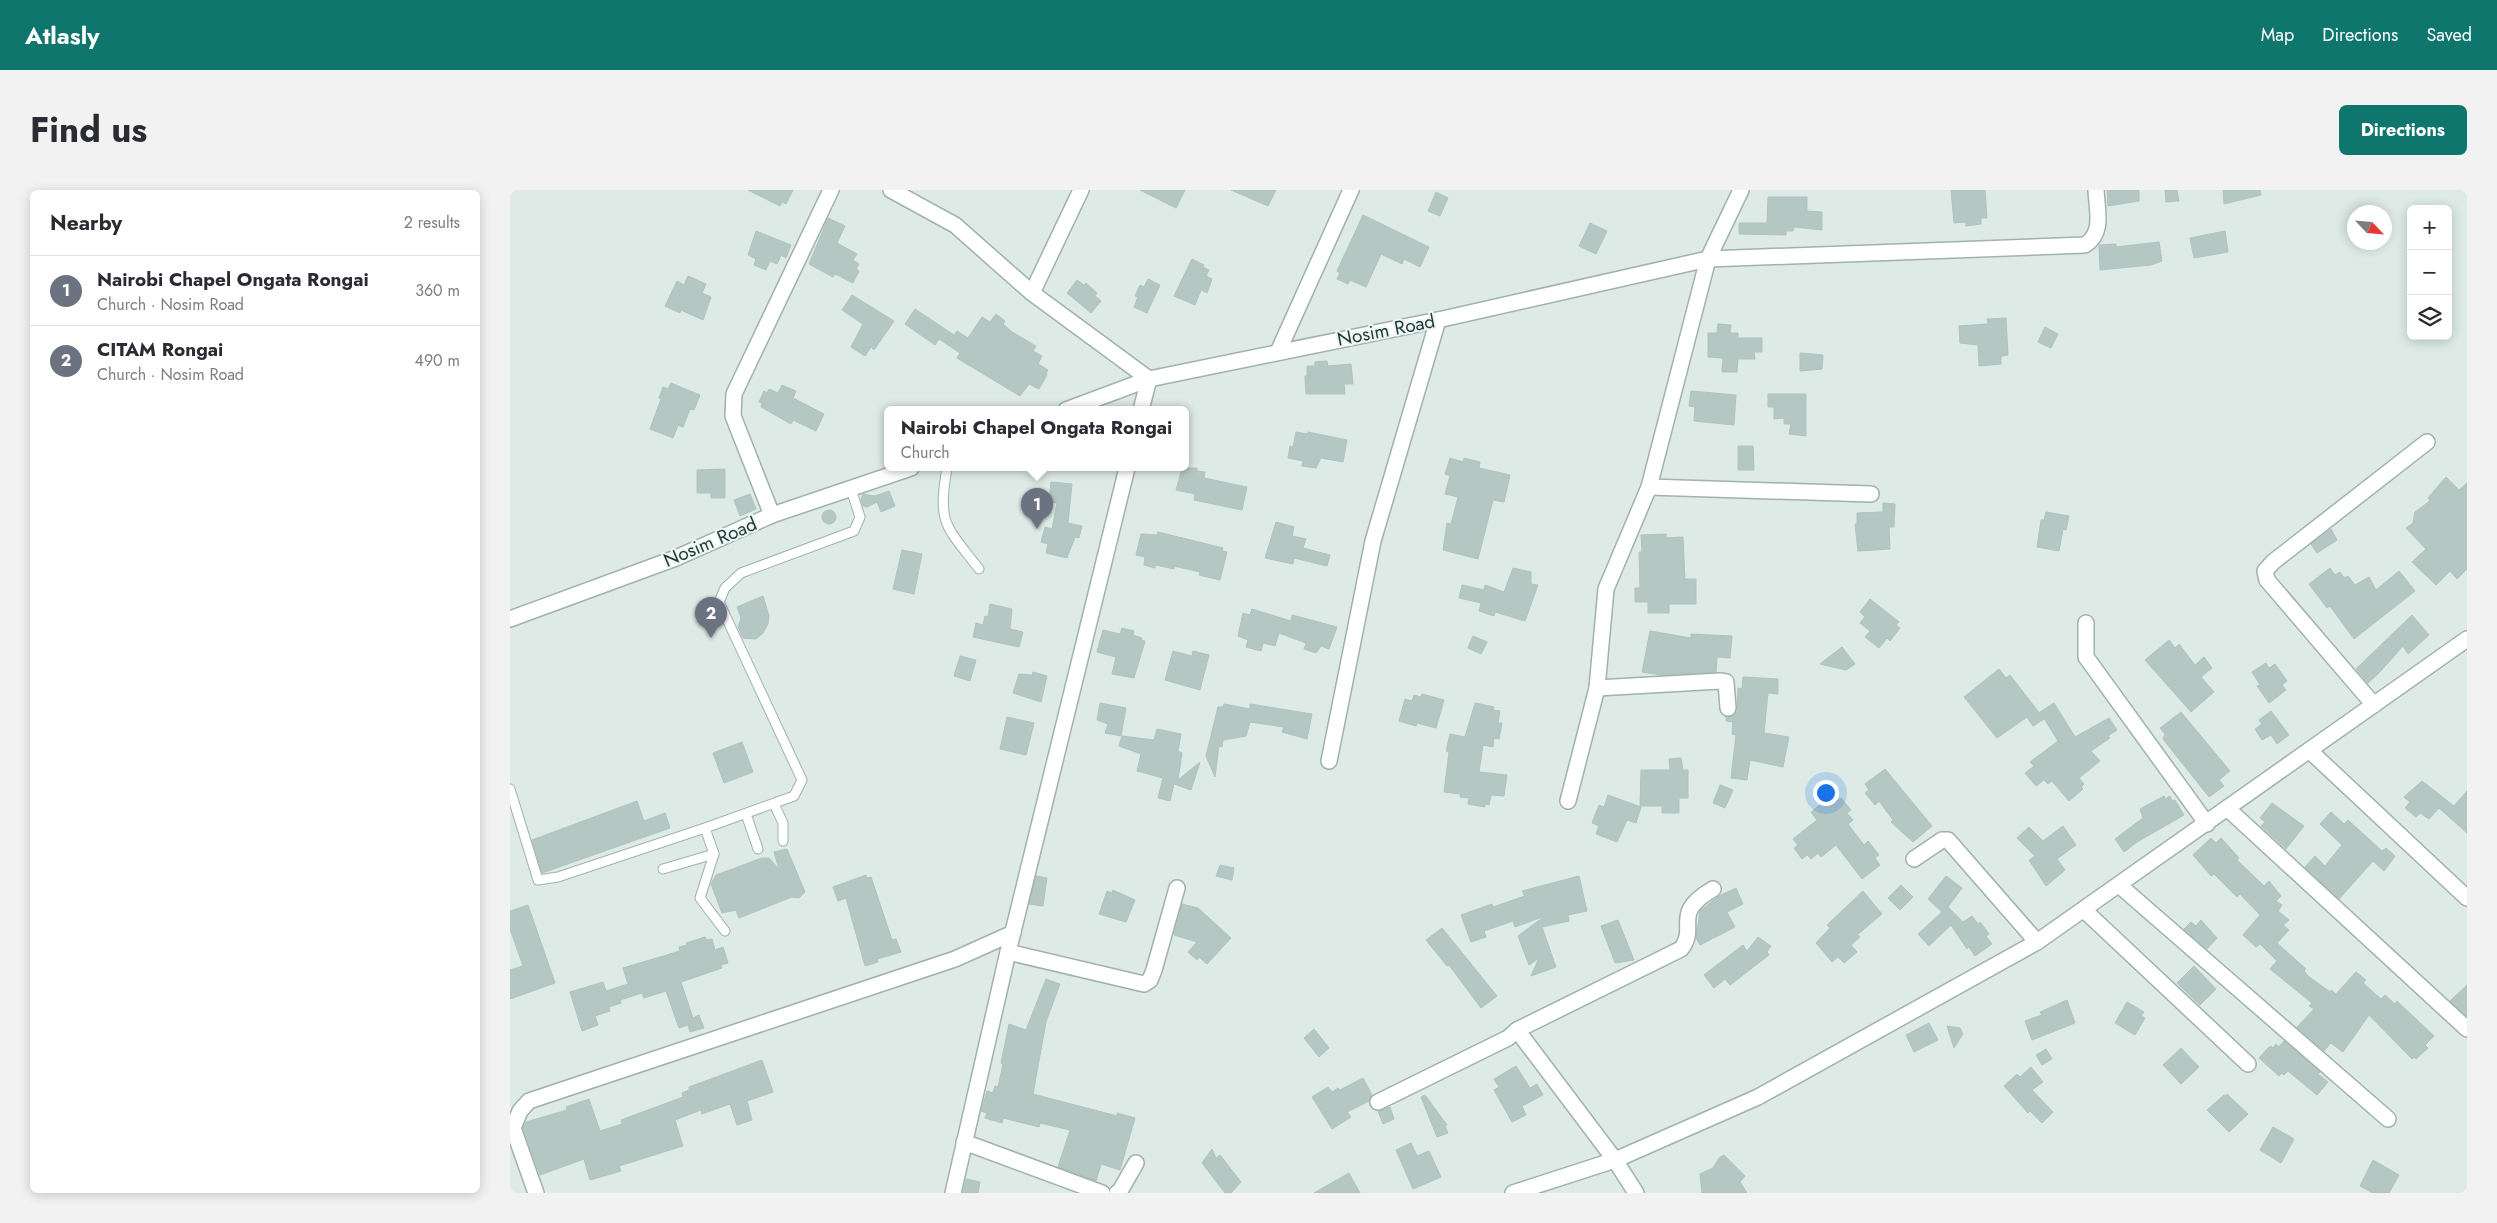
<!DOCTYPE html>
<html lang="en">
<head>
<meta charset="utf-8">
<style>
  :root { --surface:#fff; --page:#f2f2f3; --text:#2b2b33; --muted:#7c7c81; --line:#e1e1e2; --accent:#0f766e }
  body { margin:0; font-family:Jost,sans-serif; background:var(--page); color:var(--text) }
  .controls { position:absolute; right:15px; top:15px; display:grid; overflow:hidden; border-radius:8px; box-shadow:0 2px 12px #0003 }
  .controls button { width:45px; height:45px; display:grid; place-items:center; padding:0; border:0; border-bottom:1px solid var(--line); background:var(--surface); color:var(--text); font:25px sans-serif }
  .compass { position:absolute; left:1837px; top:15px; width:45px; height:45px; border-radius:50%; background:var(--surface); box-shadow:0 2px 12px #0003; rotate:116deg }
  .you { position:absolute; left:1315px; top:602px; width:18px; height:18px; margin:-12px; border:4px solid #fff; border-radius:50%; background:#1a73e8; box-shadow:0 0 0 8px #1a73e833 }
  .badge { display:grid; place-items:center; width:32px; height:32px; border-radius:50%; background:var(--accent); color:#fff; font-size:16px; font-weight:700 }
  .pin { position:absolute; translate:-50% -41px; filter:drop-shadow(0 1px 2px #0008) }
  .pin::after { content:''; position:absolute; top:26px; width:18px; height:15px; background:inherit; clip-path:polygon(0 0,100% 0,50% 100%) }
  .popup { position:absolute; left:374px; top:216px; width:305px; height:65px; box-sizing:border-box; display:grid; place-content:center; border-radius:8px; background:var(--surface); filter:drop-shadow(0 1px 4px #0005); font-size:16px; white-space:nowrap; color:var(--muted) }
  .popup b { font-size:19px; color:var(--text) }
  .popup::after { content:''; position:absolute; left:50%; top:100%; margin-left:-10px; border:10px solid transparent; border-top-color:var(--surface) }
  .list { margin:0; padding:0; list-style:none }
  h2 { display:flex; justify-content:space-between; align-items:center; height:65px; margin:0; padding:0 20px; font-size:21px }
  h2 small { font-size:16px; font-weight:400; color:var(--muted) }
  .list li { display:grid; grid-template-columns:32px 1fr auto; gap:15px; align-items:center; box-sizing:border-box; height:70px; padding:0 20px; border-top:1px solid var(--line) }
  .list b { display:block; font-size:19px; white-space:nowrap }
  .list p { margin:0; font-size:16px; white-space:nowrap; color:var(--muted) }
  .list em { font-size:16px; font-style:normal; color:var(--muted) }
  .icon { flex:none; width:28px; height:28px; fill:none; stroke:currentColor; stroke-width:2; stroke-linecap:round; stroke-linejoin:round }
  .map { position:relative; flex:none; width:1957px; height:1003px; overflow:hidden; border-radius:8px }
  header { display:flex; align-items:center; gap:30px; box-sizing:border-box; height:70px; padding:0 25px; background:var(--accent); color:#fff }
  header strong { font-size:24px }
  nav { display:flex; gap:28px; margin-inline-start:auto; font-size:18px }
  .intro { display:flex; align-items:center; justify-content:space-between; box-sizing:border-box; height:120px; padding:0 30px }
  h1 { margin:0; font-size:35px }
  .button { padding:12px 22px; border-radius:8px; background:var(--accent); color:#fff; font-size:18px; font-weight:700 }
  main { display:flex; gap:30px; padding:0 30px }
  aside { flex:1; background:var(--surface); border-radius:8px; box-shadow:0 2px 12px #0003 }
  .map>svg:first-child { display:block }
  .building { fill:#b5c7c2; stroke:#afc3be }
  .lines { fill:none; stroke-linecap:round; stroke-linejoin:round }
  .service-casing { stroke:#a0b1ae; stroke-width:11 }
  .minor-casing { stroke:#a0b1ae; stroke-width:18 }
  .service { stroke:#fff; stroke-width:9 }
  .minor { stroke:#fff; stroke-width:15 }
  .labels { text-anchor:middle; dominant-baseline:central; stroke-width:4; stroke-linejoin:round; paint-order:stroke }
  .street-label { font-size:19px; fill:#1e3936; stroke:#edf6f3 }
</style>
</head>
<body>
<header>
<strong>Atlasly</strong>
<nav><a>Map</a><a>Directions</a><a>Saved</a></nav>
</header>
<div class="intro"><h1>Find us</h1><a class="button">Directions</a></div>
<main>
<aside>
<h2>Nearby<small>2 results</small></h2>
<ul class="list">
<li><span class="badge" style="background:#6b7280">1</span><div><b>Nairobi Chapel Ongata Rongai</b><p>Church · Nosim Road</p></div><em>360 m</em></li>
<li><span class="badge" style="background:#6b7280">2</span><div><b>CITAM Rongai</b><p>Church · Nosim Road</p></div><em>490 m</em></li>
</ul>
</aside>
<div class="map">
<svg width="1957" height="1003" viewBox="0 0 1957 1003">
  <rect width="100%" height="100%" fill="#ddeae6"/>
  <g class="building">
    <path d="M238 0H283L276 14 272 12 270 16Z"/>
    <path d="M630 0H675L666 18Z"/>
    <path d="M721 0H766L758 16Z"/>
    <path d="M1441 0H1475L1477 28H1471V34L1456 36V32L1444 33Z"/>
    <path d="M1597 0H1629V11L1598 16Z"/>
    <path d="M1655 0H1667L1669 11 1656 12Z"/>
    <path d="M1713 0H1750L1751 5 1714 14Z"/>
    <path d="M926 2 938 8 930 26 918 21Z"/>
    <path d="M1258 7H1297V21L1312 22V40L1284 37 1283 41H1276V45L1229 44V33H1257Z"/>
    <path d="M853 25 919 57 910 77 894 69 892 74 871 64 856 97 840 90 838 94 827 89 830 83 827 81Z"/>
    <path d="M318 28 335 36 327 53 347 64 343 70 349 74 346 79 349 81 343 93 325 84 323 87 299 74Z"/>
    <path d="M1080 33 1097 41 1086 64 1069 56Z"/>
    <path d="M246 41 281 55 276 68 271 65 267 74 260 71 256 80 244 75 246 69 238 65Z"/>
    <path d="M1715 41 1718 62 1684 68 1680 48Z"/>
    <path d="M1649 52 1652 71 1641 75 1590 80 1589 55 1606 54V57Z"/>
    <path d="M682 69 694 75 693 77 699 80 696 86 702 89 697 103 691 100 685 115 664 106Z"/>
    <path d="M178 86 196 94 192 103 201 107 193 130 171 120 170 123 155 116 167 91 174 95Z"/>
    <path d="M638 89 650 95 637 123 624 117 628 107 625 106 630 95 634 97Z"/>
    <path d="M567 90 574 95 576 93 587 103 585 106 591 111 581 123 557 103Z"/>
    <path d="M342 105 384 131 364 160 361 157 355 166 341 157 353 134 332 120Z"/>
    <path d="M405 119 444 145 447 141 458 148 472 127 480 132 486 124 495 131 493 134 502 142 526 156 523 161 532 166 528 174 538 180 536 183 537 185 529 199 519 194 510 206 447 168 450 163 429 149 425 155 395 134Z"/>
    <path d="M1496 128 1498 165 1491 166V174L1469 176 1468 155 1450 153 1449 136 1478 134 1477 129Z"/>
    <path d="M1208 134 1221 135 1220 143H1228V148H1252V162H1244L1245 169H1228L1227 182H1212L1213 168 1198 167V143H1207Z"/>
    <path d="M1535 137 1548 144 1541 158 1528 152Z"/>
    <path d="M1290 163 1313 165 1312 179 1290 181Z"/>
    <path d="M817 171 818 176 841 174 843 194H834L835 204H796L795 186H797V176H805V172Z"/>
    <path d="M161 193 190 205 184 220 180 219 173 237 168 235 163 248 140 239 151 209 149 208 153 197 158 199Z"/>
    <path d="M272 195 286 201 283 208 314 224 306 241 283 230 281 234 251 217 252 213 249 212 254 201 257 203 259 199 268 203Z"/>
    <path d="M1181 201 1226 205 1224 235 1184 231 1185 217 1179 216Z"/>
    <path d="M1258 204H1296V246L1279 244 1281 234H1274V228L1264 229V217H1258Z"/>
    <path d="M786 242 798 244V242L837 250 833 272 811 268 806 278 792 276 793 271 778 268 780 256 783 257Z"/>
    <path d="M1228 256H1243L1244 280H1228Z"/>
    <path d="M940 268 953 272 954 268 970 272 969 278 1000 285 994 312 983 310 968 369 933 360 937 333 941 334 948 307 935 304 940 286 935 284Z"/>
    <path d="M672 278H687V281L695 282 694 288 737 297 732 320 684 310 685 304 666 300Z"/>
    <path d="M215 279V308H201V303H187V280Z"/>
    <path d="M1936 287 1949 300 1957 293V379L1947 389 1940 381 1926 395 1902 372 1916 359 1896 338 1903 333 1905 322 1920 311 1918 308Z"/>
    <path d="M541 292 562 294 558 333 572 336 569 348 565 347 557 368 536 363 538 354 531 352 535 337 542 339 547 313 539 312Z"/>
    <path d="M379 301 385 316 371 322 367 312 357 317 353 316 351 309 353 304 365 306Z"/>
    <path d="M240 304 246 319 230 326 224 310Z"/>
    <path d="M1373 313 1385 314 1384 337H1379L1380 359 1348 361 1345 334H1347V323L1373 322Z"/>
    <circle cx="319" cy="327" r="7"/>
    <path d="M1536 322 1559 326 1556 340 1553 339 1549 361 1527 357 1531 330H1534Z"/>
    <path d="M766 332 784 337 782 346 796 349 793 358 820 365 817 376 784 368 783 374 755 368Z"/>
    <path d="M1821 339 1827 350 1807 363 1801 354Z"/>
    <path d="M648 342 713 358 712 361 717 362 710 390 689 385 690 382 664 376V379L646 375 645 378 634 375 635 367 626 365 631 344 647 345Z"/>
    <path d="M1156 344V348L1173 347 1175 389H1186V414H1159V423H1138V412H1125V398H1130L1129 362H1132L1131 345Z"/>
    <path d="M392 360 412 364 404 404 383 399Z"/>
    <path d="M1003 378 1021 382V394L1028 395 1015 431 985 422 984 426 969 421 971 413 949 408 952 395 974 400 975 395 994 402Z"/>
    <path d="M1820 378 1825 385 1830 382 1834 388 1838 386 1845 395 1859 387 1866 400 1889 381 1905 401 1844 449 1820 416 1817 418 1799 394Z"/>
    <path d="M253 406 259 426 258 434 253 443 246 449 233 448 228 437 231 428 227 417Z"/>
    <path d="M1360 409 1389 432 1386 435 1390 438 1380 451 1377 448 1369 458 1355 447 1360 441 1350 433 1355 427 1350 422Z"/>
    <path d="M480 414 502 419 500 439 513 442 509 457 463 447 466 433 473 435 475 426 478 427Z"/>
    <path d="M742 419 781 431 782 425 827 437 819 459 811 456 806 463 794 459 796 453 769 443 765 456 753 453 751 461 736 457 738 450 728 446 733 423 740 425Z"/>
    <path d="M1902 425 1919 445 1898 464 1893 456 1868 484 1858 493 1846 479Z"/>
    <path d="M612 438 624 441 623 445 632 448 631 450 635 451 624 488 602 484 606 467 587 462 593 440 610 444Z"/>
    <path d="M1140 441 1181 448V444L1222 446 1220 468 1207 467 1206 482 1151 485 1132 482Z"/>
    <path d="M963 446 977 452 971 464 958 458Z"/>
    <path d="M1659 450 1665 458 1669 454 1685 475 1694 467 1702 478 1691 487 1704 502 1681 522 1635 470Z"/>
    <path d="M1332 457 1345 474 1336 480 1310 474Z"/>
    <path d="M663 461 682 466 683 461 699 465 690 500 655 490Z"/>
    <path d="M450 466 466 470 460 491 444 486Z"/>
    <path d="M1756 473 1759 478 1765 474 1777 491 1772 495 1776 500 1759 513 1747 496 1750 495 1742 482Z"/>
    <path d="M1489 479 1496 488 1500 485 1534 529 1523 536 1517 527 1487 548 1454 507Z"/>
    <path d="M523 482 537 486 531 512 503 503 509 484 522 485Z"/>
    <path d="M1233 487 1268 489V504L1258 503 1254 543 1279 547 1273 577 1240 570 1237 590 1221 588 1226 545 1222 544 1223 532 1216 531V527L1223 526 1227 522 1228 498 1232 499Z"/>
    <path d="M912 504 934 510 926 538 907 533 906 536 889 531 895 509 902 511 904 505 911 507Z"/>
    <path d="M590 513 616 518 611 546 595 543 598 534 587 530Z"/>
    <path d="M965 513 984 517 983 520 990 521 988 533H992L989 549 984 548 983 557 973 555 969 582 997 585 994 606 981 605 979 615 975 614V617L958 614 959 608 950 607 951 604 934 602 939 562 936 561 940 544 955 547Z"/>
    <path d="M1544 513 1565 547 1599 528 1607 540 1598 546 1600 548 1581 561 1590 571 1569 588 1574 594 1571 597 1573 599 1559 611 1542 591 1538 594 1534 590 1526 596 1515 583 1524 576 1520 572 1548 551 1530 522Z"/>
    <path d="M714 514 740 519V514L802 524 797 549 772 542 774 537 740 532 736 546 713 550 712 557 709 556 705 587 696 566 708 517H713Z"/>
    <path d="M1761 521 1779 545 1767 554 1761 545 1752 550 1745 539 1752 534 1749 530Z"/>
    <path d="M1671 522 1720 581 1709 590 1714 596 1699 607 1653 549 1655 544 1650 538Z"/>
    <path d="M497 527 524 533 516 565 490 559Z"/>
    <path d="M647 539 671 544 668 561 672 563 668 590 690 572 681 600 664 594 660 611 648 608 653 588 627 581 631 564 609 556 612 546 644 550Z"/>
    <path d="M232 552 243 582 214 593 203 563Z"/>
    <path d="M1171 568 1173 580H1178V608H1169V623H1152V616H1130L1131 580H1160L1159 569Z"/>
    <path d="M1375 579 1422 636 1403 652 1381 632 1383 630 1369 611 1365 615 1355 603 1359 600 1355 594Z"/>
    <path d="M1912 591 1944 616 1957 601V643L1929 618 1919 629 1910 623 1906 627 1895 618 1900 612 1894 607Z"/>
    <path d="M1210 595 1223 600 1215 618 1203 613Z"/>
    <path d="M1098 605 1131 617 1126 633 1117 630 1107 652 1086 644 1089 636 1082 633 1089 615 1094 617Z"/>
    <path d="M1322 605 1327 611 1331 608 1341 620 1337 623 1343 630 1338 634 1354 655 1358 651 1369 665 1365 668 1370 675 1352 689 1326 655 1311 667 1308 663 1301 669 1297 665 1292 669 1284 658 1288 655 1283 649 1307 630 1301 622Z"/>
    <path d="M1654 606 1655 609 1660 606 1662 611 1665 610 1674 625 1627 652 1614 662 1605 649 1633 628 1630 619Z"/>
    <path d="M127 611 134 631 155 623 160 638 32 683 22 650Z"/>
    <path d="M1762 613 1794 636 1776 659 1751 636 1755 632 1750 628Z"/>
    <path d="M1821 622 1834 634 1838 630 1872 661 1876 658 1885 666 1874 681 1863 671 1829 709 1795 677 1805 666 1815 676 1832 655 1810 634Z"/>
    <path d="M1553 636 1566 655 1547 669 1555 680 1536 696 1519 670 1525 666 1507 648 1519 637 1533 651Z"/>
    <path d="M1701 648 1706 653 1711 648 1729 668 1727 670 1754 696 1759 691 1771 706 1766 711 1772 715 1768 721 1779 730 1773 735 1779 740 1767 753 1796 779 1794 781 1798 786 1820 802 1821 800 1826 804 1846 782 1856 790 1853 793 1871 809 1875 805 1885 814 1887 811 1924 846 1915 855 1918 858 1906 869 1904 867 1902 869 1859 825 1833 862 1821 853 1814 861 1787 837 1804 819 1799 816 1802 813 1760 779 1767 771 1750 754 1746 757 1733 745 1750 725 1730 704 1727 707 1704 684 1701 686 1683 665Z"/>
    <path d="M277 659 295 702 289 708 282 707 229 728 226 720 212 723 201 694 206 685 252 668H259L269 679 264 662Z"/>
    <path d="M710 675 724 678 722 690 706 686Z"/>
    <path d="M356 685 357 688 361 687 382 750 386 749 391 762 367 769 368 772 355 776 336 708 328 711 323 697Z"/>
    <path d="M526 686 537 688 533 716 519 714Z"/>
    <path d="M1069 686 1077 721 1058 725 1059 731 1032 737 1046 777 1021 786 1029 768 1019 775 1008 746 1035 726 1005 737 1003 731 974 741 976 747 961 752 951 725 982 714 983 717 1015 706 1012 701Z"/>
    <path d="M1436 686 1452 698 1438 717 1453 732 1462 726 1468 734 1470 732 1479 744 1476 746 1482 754 1465 766 1459 757 1457 759 1441 735 1419 756 1408 744 1432 722 1418 709Z"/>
    <path d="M1391 695 1403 707 1390 720 1378 708Z"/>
    <path d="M1226 698 1233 714 1217 722 1225 737 1190 755 1186 748 1190 721 1209 706Z"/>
    <path d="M603 700 625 710 616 732 589 724 597 701 602 703Z"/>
    <path d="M1353 701 1372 724 1347 745 1350 747 1341 755 1347 762 1334 773 1328 767 1322 772 1306 753 1320 738 1317 735Z"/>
    <path d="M672 714 688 718 721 748 697 774 689 767 687 770 678 762 687 752 664 745Z"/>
    <path d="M18 715 45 793 0 809V780L13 776 0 739V721Z"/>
    <path d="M1108 730 1124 770 1105 773 1091 736Z"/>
    <path d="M1691 730 1707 748 1697 759 1674 739 1681 732 1686 736Z"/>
    <path d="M932 738 987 806 971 818 939 775 937 776 916 750Z"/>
    <path d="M195 747 197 750 202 749 205 760 213 757 218 773 211 775 212 778 171 792 183 828 189 825 194 838 180 842 178 835 169 838 156 801 134 808 132 803 110 810 111 813 99 817 100 821 85 826 88 835 72 841 60 802 93 792 96 801 118 794 113 778 170 761 169 757 177 755 176 753Z"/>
    <path d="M1248 747 1261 756 1257 762 1259 765 1220 795 1215 789 1204 798 1194 785 1233 755 1237 761Z"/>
    <path d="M1684 776 1706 799 1690 815 1667 793Z"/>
    <path d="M536 789 550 794 536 832 523 904 607 926V923L625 928 610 980 591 974 586 991 548 977 560 940 530 933 529 937 493 928 492 933 475 928 477 923 471 921 477 901 483 903 485 896 488 897 493 874 491 873 499 834 516 840Z"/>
    <path d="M1957 795V826L1940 811Z"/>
    <path d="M1557 810 1565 833 1522 850 1515 831 1532 825 1530 822Z"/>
    <path d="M1617 812 1634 822 1631 826 1635 828 1625 845 1605 833Z"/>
    <path d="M1419 833 1428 850 1404 862 1396 845Z"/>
    <path d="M1437 836 1450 838 1453 844 1444 858Z"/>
    <path d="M804 839 819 858 809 867 794 848Z"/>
    <path d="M1774 851 1810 882 1808 884 1818 892 1807 905 1778 881 1774 885 1772 883 1769 886 1749 868 1758 858 1761 856 1763 858 1766 854 1769 857Z"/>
    <path d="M1671 858 1689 877 1671 894 1653 875Z"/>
    <path d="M1536 859 1542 869 1532 875 1526 865Z"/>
    <path d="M252 870 263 902 237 911 242 930 227 935 220 914 192 924 191 920 165 930 173 956 109 976 111 981 80 990 74 969 30 985 13 938 16 932 57 920 56 917 79 909 90 941 112 934 111 930 173 907 172 903 179 900V897Z"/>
    <path d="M1006 876 1020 898 1027 894 1033 905 1012 916 1016 925 1002 932 984 900 989 897 984 889Z"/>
    <path d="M1521 877 1533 892 1522 900 1543 922 1532 933 1520 921 1518 923 1494 896 1507 884 1510 887Z"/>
    <path d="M853 888 862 905 859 911 837 922 841 927 822 939 802 907 818 897 822 902 828 898 830 900Z"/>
    <path d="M1717 904 1738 924 1719 942 1697 920 1714 905 1716 906Z"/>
    <path d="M915 905 937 935 935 936 938 943 927 947 911 907Z"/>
    <path d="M880 917 884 929 873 934 868 921Z"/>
    <path d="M1763 937 1784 949 1771 973 1750 960Z"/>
    <path d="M901 953 907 966 919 961 931 987 903 999 886 960Z"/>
    <path d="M702 959 706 968 710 965 731 992 721 1003H715L692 973Z"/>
    <path d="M1214 965 1235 986 1230 992 1237 1003H1192L1190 984 1203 978 1209 968Z"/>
    <path d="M1863 970 1889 985 1879 1003H1863L1850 996Z"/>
    <path d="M839 983 850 1003H804Z"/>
    <path d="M456 989 470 992 468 1003H453Z"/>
  </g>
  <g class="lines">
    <defs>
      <g id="service">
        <path d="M437 278C427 334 436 336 469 379"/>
        <path d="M0 599 28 690 48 687 195 638 284 606 292 590 209 412 215 398 231 383 344 341 350 327 341 299"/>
        <path d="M264 614 273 633V651"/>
        <path d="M236 624 248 659"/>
        <path d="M195 638 204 664 190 708 215 741"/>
        <path d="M153 679 204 664"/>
      </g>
      <g id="minor">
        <path d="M381 0 445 35 522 103 639 189 631 220"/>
        <path d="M522 103 571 0"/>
        <path d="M768 162 841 0"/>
        <path d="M556 220 639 189 928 130 1198 69 1575 55C1594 43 1587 21 1586 0"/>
        <path d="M1139 297 1361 304"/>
        <path d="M262 325 223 226 224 204 321 0"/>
        <path d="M0 429 166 368 262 325 401 278"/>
        <path d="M1576 433V467L1697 634"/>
        <path d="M1087 498 1210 491 1216 492 1218 518"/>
        <path d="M1864 515 1757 390 1755 381 1763 372 1917 252"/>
        <path d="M1800 561 1957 708"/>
        <path d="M819 571 863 351 928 130"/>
        <path d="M1058 611 1087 498 1096 399 1139 297 1198 69 1231 0"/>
        <path d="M1718 619 1957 839"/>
        <path d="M1404 669 1432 650H1438L1527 752"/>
        <path d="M1609 695 1878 929"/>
        <path d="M1574 720 1738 874"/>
        <path d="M498 762 634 794 640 790 644 780 667 698"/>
        <path d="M1007 840 1171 759C1189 736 1160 724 1203 699"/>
        <path d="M868 912 998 848 1007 840 1105 970 1126 1003"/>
        <path d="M454 952 592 1003"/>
        <path d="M26 1003 3 938 10 921 19 911 445 769 503 743"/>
        <path d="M443 1003 498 762 617 278"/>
        <path d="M607 1003 610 1001 626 973"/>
        <path d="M1003 1003 1105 970 1248 907 1527 752 1957 449"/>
      </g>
    </defs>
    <use href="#service" class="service-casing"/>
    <use href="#minor" class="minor-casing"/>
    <use href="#service" class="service"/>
    <use href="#minor" class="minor"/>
  </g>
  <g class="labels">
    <g class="street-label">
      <text transform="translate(876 140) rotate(-11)">Nosim Road</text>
      <text transform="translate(200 352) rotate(-23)">Nosim Road</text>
    </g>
  </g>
</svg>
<div class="controls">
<button>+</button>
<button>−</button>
<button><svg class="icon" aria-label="layers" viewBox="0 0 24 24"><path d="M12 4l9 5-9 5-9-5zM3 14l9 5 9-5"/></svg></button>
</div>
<svg class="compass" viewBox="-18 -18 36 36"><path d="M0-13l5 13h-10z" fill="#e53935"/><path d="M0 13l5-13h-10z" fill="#7c7c81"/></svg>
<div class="you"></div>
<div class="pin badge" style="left:527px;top:339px;background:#6b7280">1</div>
<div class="popup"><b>Nairobi Chapel Ongata Rongai</b>Church</div>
<div class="pin badge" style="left:201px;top:448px;background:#6b7280">2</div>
</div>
</main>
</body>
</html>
